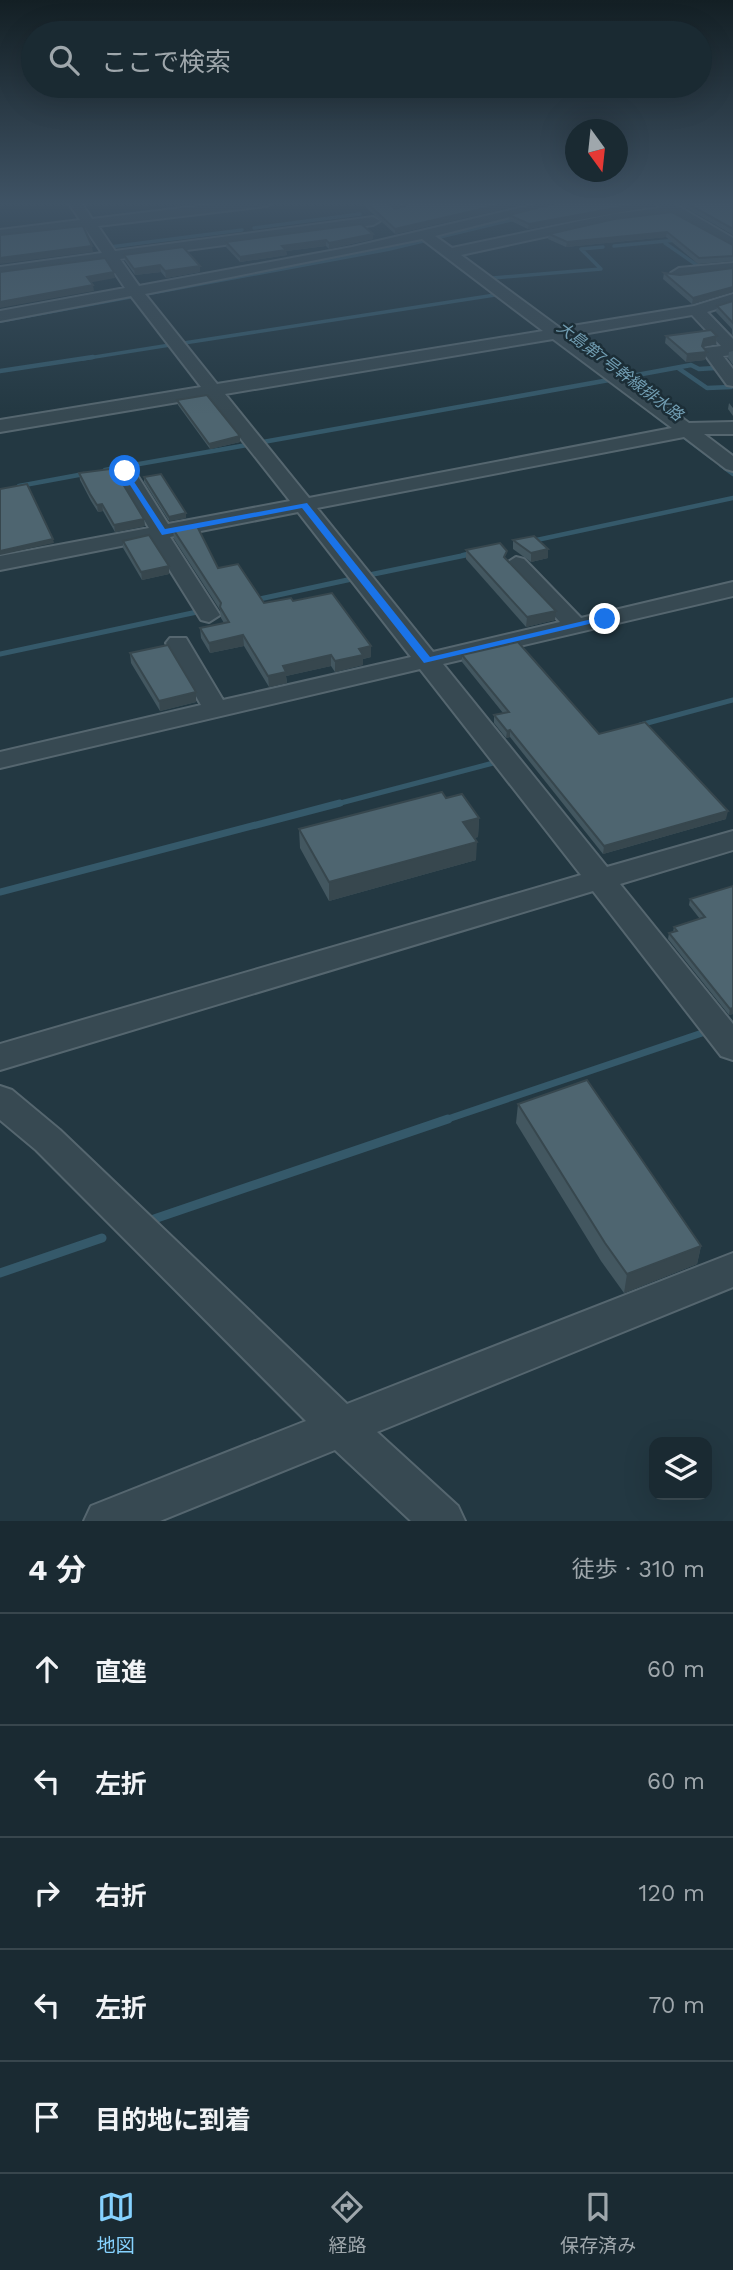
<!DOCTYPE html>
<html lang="ja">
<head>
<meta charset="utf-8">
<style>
  :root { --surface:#1a2a32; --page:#23323a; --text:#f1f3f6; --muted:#9fa7ac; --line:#38464d; --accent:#86d2ff }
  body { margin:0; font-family:"Work Sans","Noto Sans JP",sans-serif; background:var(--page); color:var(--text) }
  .controls { position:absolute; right:21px; bottom:21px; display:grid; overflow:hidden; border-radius:14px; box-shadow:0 7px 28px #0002 }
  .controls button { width:63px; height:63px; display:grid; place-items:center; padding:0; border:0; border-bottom:2px solid var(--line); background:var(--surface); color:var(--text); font:35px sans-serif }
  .compass { position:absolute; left:565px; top:119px; width:63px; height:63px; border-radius:50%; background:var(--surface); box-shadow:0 7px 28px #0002; rotate:165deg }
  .stop { position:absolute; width:21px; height:21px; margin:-16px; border:5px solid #1a73e8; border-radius:50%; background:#fff }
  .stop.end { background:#1a73e8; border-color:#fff; box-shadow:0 2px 7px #0008 }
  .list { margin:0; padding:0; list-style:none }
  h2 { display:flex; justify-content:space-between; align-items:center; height:91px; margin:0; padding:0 28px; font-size:30px }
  h2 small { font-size:23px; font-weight:400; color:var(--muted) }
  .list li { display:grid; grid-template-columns:46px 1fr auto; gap:21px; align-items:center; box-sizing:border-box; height:112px; padding:0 28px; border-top:2px solid var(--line) }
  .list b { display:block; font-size:26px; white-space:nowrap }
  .list em { font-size:23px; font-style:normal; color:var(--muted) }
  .icon { flex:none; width:38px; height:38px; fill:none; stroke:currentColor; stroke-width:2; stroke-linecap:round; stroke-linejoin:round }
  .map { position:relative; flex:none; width:733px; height:1521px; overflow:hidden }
  .search { position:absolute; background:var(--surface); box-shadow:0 7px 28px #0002; left:21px; right:21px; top:21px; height:77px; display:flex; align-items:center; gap:18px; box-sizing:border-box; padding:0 24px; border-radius:38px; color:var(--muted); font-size:26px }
  .sheet { height:651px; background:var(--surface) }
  nav { display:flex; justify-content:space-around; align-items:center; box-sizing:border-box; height:98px; border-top:2px solid var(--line); background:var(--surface); font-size:19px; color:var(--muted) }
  nav a { display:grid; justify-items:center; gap:4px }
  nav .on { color:var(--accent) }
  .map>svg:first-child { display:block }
  .water { fill:#35596a }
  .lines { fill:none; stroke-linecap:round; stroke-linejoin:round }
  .stream-far4 { stroke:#35596a; stroke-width:3.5 }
  .stream-far3 { stroke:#35596a; stroke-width:4.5 }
  .stream-far2 { stroke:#35596a; stroke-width:5 }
  .stream-far1 { stroke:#35596a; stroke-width:7 }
  .stream { stroke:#35596a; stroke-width:9 }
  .minor-casing { stroke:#55666f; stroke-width:4 }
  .minor { fill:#374952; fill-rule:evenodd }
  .wall { fill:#435760 }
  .shaded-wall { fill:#37474e }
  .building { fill:#4e6570; stroke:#37474e; stroke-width:2 }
  .route { fill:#1a73e8 }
  .labels { text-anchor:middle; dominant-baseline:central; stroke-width:5; stroke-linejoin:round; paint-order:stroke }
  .far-water-label { font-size:16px; font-style:italic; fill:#719db2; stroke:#1c2e37 }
</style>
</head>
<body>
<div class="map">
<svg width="733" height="1521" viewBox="0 0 733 1521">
  <rect width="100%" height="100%" fill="#233842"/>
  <path class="water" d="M576 202H594L389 251 0 323V319L380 248Z"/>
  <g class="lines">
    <g class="stream-far4">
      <path d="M254 228 360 214"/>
      <path d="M423 240 500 298"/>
      <path d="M665 243 701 268"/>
      <path d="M614 246 677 240"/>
      <path d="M110 247 242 230"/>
      <path d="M493 278 601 269 581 249 603 247"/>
      <path d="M184 343 495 295"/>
      <path d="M82 359 170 345"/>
    </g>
    <g class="stream-far3">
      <path d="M678 368 707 388 731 387"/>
      <path d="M0 371 93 357"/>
      <path d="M626 377 691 365 699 369 715 368"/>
      <path d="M654 414 712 458"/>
      <path d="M263 442 609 380"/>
      <path d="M721 465 733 474"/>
      <path d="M105 470 247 445"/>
      <path d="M19 486 84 474"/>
      <path d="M532 541 733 498"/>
      <path d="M463 555 474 553"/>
    </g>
    <g class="stream-far2">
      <path d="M369 575 471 554"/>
      <path d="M255 600 352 579"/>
      <path d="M0 654 197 612"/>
      <path d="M640 725 733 700"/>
      <path d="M333 805 497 762"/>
    </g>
    <g class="stream-far1">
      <path d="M0 892 340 803"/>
      <path d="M442 1121 708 1031"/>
    </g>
    <g class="stream">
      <path d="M154 1219 448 1119"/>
      <path d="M0 1273 102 1238"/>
    </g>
    <defs>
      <g id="minor">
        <path d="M68 202H81L92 219 231 202H273L267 206 98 226 115 251 373 217 380 221 373 225 120 259 139 286 352 247 545 202H570L435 236 452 248 613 214 661 208 655 202H671L733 238V248L672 214 613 222 461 255 560 328 694 306 733 294V304L707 312 733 339V355L723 356 733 369V386L727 385 703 352 705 348 721 346 692 315 571 336 689 423 733 422V434H704L733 456V471L726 469 684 437 317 508 433 652 560 622 505 564 516 557 524 559 581 618 733 582V596L443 664 607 867 733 831V850L620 884 733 1024V1060L721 1056 593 891 0 1070V1044L581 875 420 669 0 768V752L201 705 166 643 170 638H186L223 700 411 657 298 512 170 537 220 615 209 622 201 620 151 540 0 570V556L149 528 115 471 125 465 132 467 168 524 290 501 208 397 0 432V420L201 387 131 296 0 321V311L125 288 107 261 0 275V267L102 253 85 228 0 238V230L80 220ZM422 239 543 331 217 384 145 294ZM553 339 672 428 309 498 225 394Z"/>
        <path d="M383 202H398L406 209 394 212Z"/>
        <path d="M733 263V271L679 278 671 273 679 268Z"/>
        <path d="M0 1086 12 1090 60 1130 347 1404 733 1253V1287L377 1432 458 1506 465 1521H411L335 1450 160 1521H84L91 1506 306 1421 36 1150 0 1120Z"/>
      </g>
    </defs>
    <use href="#minor" class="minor-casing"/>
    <use href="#minor" class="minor"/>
  </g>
  <g class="wall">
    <path d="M360 202H386L395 209 405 206 402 202H532L395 234Z"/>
    <path d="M560 202H656L655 206 528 229 509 220V215Z"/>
    <path d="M676 202H733V235Z"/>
    <path d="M614 219 733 245V261L698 264 666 237 566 247 548 239 549 234Z"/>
    <path d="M373 234V239L329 249 326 246 286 251 287 255 240 262 226 247V242Z"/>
    <path d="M124 255 200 272 166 278 161 272 135 275 125 261Z"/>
    <path d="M733 268V292L692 304 663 279 664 273 680 275Z"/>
    <path d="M733 301V336L732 334V329L716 312 717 306Z"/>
    <path d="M666 336H717L716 344 703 347 705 360 686 362 665 343Z"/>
    <path d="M733 351V365L728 358 729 352Z"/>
    <path d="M177 400 240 442 210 449 178 405Z"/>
    <path d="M729 403 733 408V416L728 409Z"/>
    <path d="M79 473 144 519 145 526 115 532 103 511 98 512 91 501 80 480Z"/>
    <path d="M144 477 186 513V518L169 521 144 482Z"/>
    <path d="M173 529 218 568 264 603 293 601 371 657 363 659V665L335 672 331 666 286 676 287 683 269 687 244 646 210 653 201 638 200 628 224 623 221 618 220 610 174 539Z"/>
    <path d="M513 540 548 558 531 562 513 549Z"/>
    <path d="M123 541 169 566V574L142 580 123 548Z"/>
    <path d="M466 550 507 560 555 620 526 627 466 559Z"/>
    <path d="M130 653 196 702 160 711 131 663Z"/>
    <path d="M462 655 599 734 726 819 603 854 510 737 506 738 494 723V715L503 713 462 662Z"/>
    <path d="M446 798 479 818 478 837 474 838 476 860 329 901 300 848 299 829Z"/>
    <path d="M733 886V1014L729 1015 668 939 669 933 673 932 674 927 700 919 689 905 690 899Z"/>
    <path d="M518 1104 701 1246 697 1264 624 1293 601 1261 516 1123Z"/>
  </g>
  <g class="shaded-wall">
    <path d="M511 202H532L395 234V229Z"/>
    <path d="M649 202H656L655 206 528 229 529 224Z"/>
    <path d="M667 232 666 237 566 247 567 242Z"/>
    <path d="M373 234V239L329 249V243Z"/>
    <path d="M326 240V246L286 251 287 255 240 262V257L282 246Z"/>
    <path d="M92 246 93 252 0 264V258Z"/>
    <path d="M160 265 161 272 135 275 134 269Z"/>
    <path d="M200 266V272L166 278 165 271Z"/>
    <path d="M114 272 115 278 88 283 87 277Z"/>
    <path d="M93 285 94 291 0 308V302Z"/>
    <path d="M733 287V292L692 304 693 298Z"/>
    <path d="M717 336 716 344 703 347 707 352 705 360 686 362 687 354 704 339Z"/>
    <path d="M240 436V442L210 449 209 444Z"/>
    <path d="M102 504 103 511 98 512 97 505Z"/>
    <path d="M186 513V518L169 521V517Z"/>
    <path d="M144 519 145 526 115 532 114 525Z"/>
    <path d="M53 539 54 543 0 555V551Z"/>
    <path d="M548 549V558L531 562V553Z"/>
    <path d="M169 566V574L142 580 141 572Z"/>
    <path d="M556 611 555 620 526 627 527 617Z"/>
    <path d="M243 635 244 646 210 653 209 643Z"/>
    <path d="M371 646V657L363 659V665L335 672V661L359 649Z"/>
    <path d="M331 655V666L286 676 287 683 269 687 268 676 283 666Z"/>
    <path d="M196 692V702L160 711 159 701Z"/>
    <path d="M510 730V737L506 738 507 731Z"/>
    <path d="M728 811 726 819 603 854 604 846Z"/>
    <path d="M479 818 478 837 462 841 463 822Z"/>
    <path d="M477 842 476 860 329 901V882Z"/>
    <path d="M733 1008V1014L729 1015 730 1009Z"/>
    <path d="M701 1246 697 1264 624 1293 627 1274Z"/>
  </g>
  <g class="building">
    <path d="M366 202H386L395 209 408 205 406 202H511L395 229Z"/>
    <path d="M560 202H649L529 224 509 215Z"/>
    <path d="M685 202H733V229Z"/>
    <path d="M672 212 733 245V256L699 258 667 232 567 242 549 234 614 219Z"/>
    <path d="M361 224 373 234 329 243 326 240 282 246 286 250 240 257 226 242Z"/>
    <path d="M83 226 92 246 0 258V235Z"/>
    <path d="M183 247 200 266 165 271 160 265 134 269 124 255Z"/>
    <path d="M105 258 114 272 87 277 93 285 0 302V272Z"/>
    <path d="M733 268V287L693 298 664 273 680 275Z"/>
    <path d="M733 301V323L717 306Z"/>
    <path d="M711 330 717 336 704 339 702 346 707 352 687 354 666 336Z"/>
    <path d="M207 395 240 436 209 444 177 400Z"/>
    <path d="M110 469 114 474H117L144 519 114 525 102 504 97 505 90 494 79 473Z"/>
    <path d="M161 474 186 513 169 517 144 477Z"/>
    <path d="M27 484 53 539 0 551V489Z"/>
    <path d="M196 524 218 568 238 564 264 603 291 598 293 601 332 593 371 646 359 649 363 655 335 661 331 655 283 666 286 672 268 676 243 635 209 643 200 628 229 622 220 607 221 603 173 529Z"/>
    <path d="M149 535 169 566 141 572 123 541Z"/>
    <path d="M534 536 548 549 531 553 513 540Z"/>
    <path d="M500 543 507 551 504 557 556 611 527 617 466 550Z"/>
    <path d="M518 642 599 734 645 722 728 811 604 846 510 730 507 731 494 715 509 712 462 655Z"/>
    <path d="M168 645 196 692 159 701 130 653Z"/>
    <path d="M442 792 446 798 462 794 479 818 463 822 477 842 329 882 299 829Z"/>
    <path d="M733 886V1008L730 1009 669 933 677 931 674 927 705 917 690 899Z"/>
    <path d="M587 1080 701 1246 627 1274 605 1243 518 1104Z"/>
  </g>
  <linearGradient id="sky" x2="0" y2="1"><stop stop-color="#131f24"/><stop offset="0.49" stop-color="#3f5365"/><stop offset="1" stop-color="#3f5365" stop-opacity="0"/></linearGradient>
  <rect width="733" height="415" fill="url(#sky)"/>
  <path class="route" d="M125 468 165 529 307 503 430 657 605 616 610 619 424 663 302 508 162 535 121 471Z"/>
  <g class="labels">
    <g class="far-water-label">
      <text transform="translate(620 371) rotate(37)">大島第7号幹線排水路</text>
    </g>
  </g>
</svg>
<div class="controls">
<button><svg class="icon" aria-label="layers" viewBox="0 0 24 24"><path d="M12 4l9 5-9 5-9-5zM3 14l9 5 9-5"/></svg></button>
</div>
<svg class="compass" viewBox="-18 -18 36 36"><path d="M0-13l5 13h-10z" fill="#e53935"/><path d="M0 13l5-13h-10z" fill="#9fa7ac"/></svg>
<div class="stop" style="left:125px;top:471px"></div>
<div class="stop end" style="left:605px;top:619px"></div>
<div class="search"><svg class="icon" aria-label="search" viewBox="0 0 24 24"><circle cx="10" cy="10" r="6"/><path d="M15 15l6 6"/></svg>ここで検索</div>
</div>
<section class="sheet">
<h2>4 分<small>徒歩 · 310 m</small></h2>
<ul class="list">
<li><svg class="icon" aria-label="ahead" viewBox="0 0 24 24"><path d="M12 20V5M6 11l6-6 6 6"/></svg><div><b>直進</b></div><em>60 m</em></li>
<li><svg class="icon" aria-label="left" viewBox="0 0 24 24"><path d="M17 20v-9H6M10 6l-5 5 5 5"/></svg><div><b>左折</b></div><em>60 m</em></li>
<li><svg class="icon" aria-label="right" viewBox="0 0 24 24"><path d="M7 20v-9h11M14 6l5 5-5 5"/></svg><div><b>右折</b></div><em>120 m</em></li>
<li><svg class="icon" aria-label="left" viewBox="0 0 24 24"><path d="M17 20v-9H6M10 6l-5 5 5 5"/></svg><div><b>左折</b></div><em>70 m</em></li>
<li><svg class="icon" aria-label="arrive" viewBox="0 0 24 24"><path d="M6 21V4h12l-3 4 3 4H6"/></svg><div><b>目的地に到着</b></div></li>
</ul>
</section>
<nav>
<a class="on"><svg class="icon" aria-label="map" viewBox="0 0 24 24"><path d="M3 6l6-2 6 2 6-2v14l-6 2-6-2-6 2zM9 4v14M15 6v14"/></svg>地図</a>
<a><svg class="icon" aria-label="directions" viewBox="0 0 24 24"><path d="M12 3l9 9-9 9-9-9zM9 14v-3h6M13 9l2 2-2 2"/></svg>経路</a>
<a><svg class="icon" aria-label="saved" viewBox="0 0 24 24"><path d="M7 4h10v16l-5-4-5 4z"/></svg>保存済み</a>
</nav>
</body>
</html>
